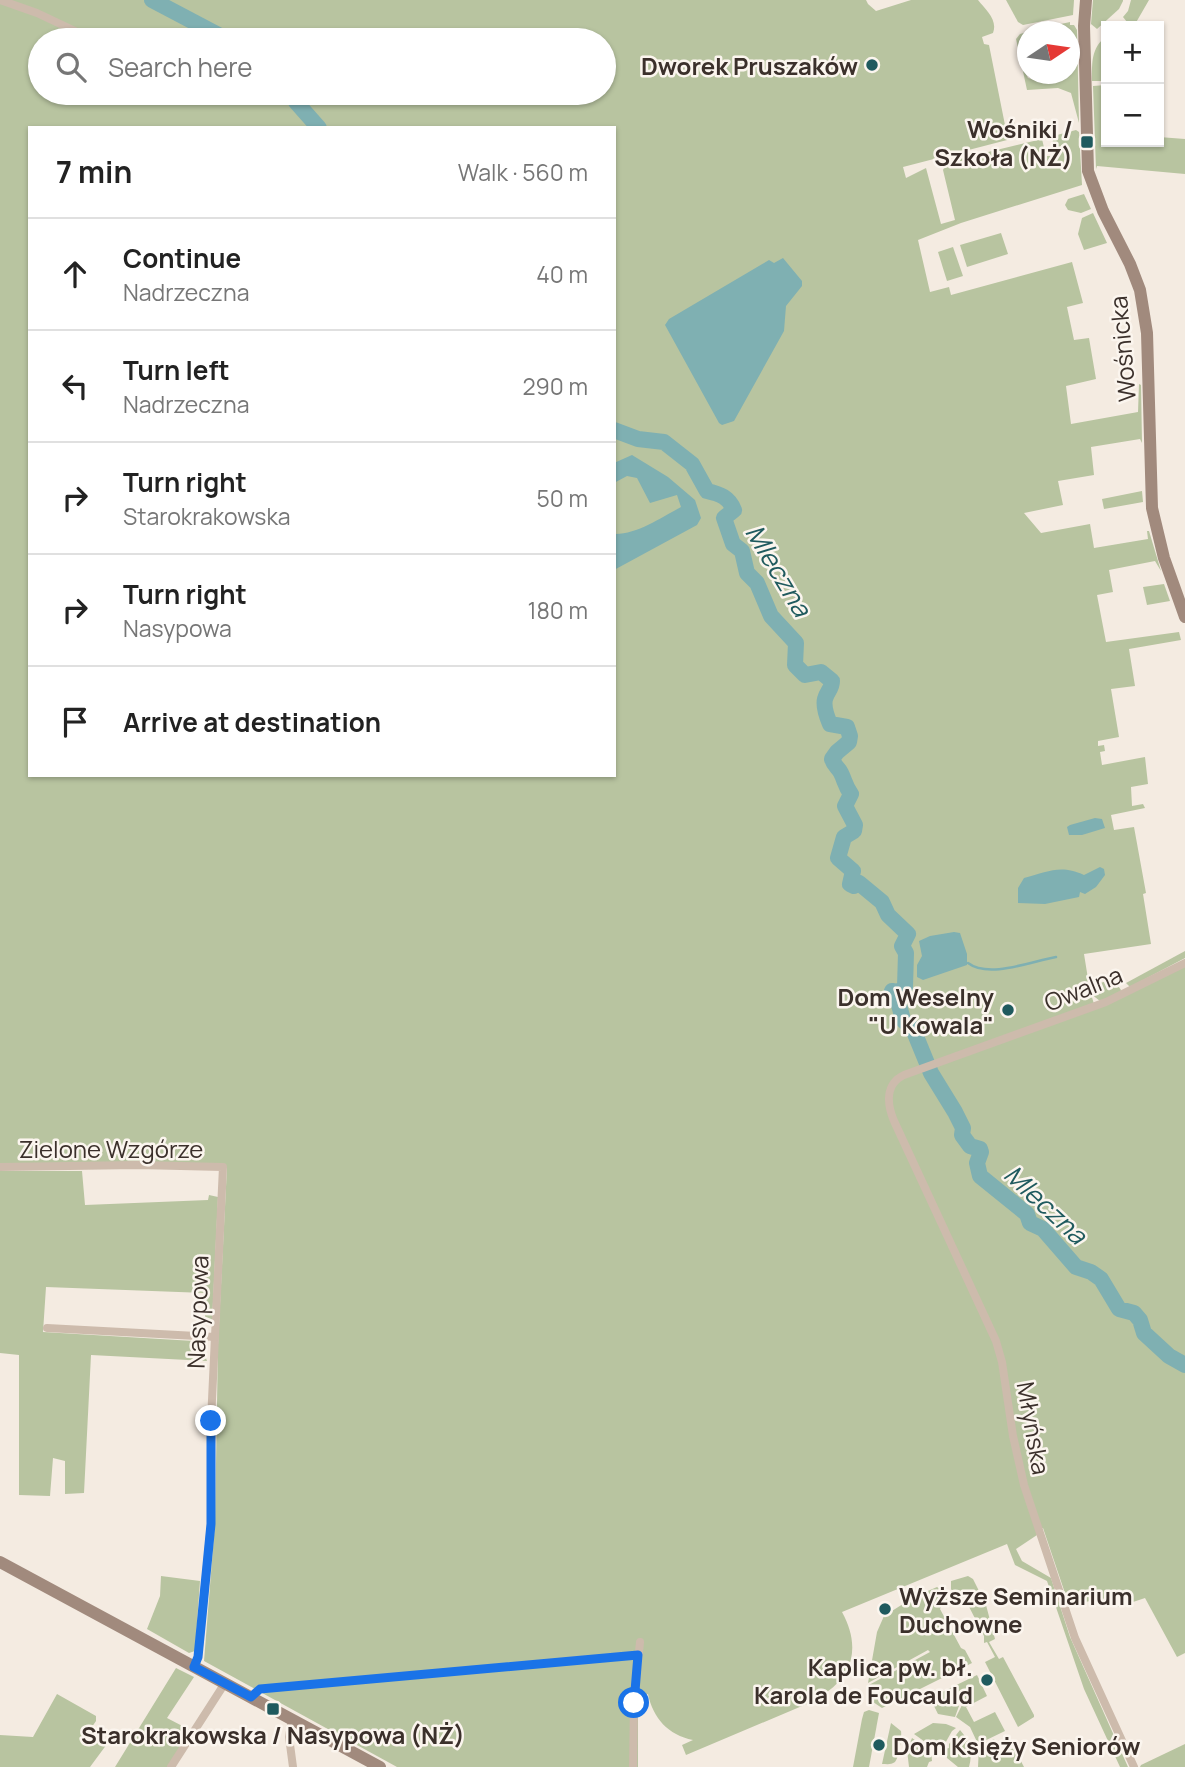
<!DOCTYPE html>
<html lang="en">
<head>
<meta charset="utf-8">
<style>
  :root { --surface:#fff; --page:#f6f6f6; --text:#222; --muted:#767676; --line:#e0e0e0 }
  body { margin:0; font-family:Manrope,sans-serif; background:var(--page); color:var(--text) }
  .controls { position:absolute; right:21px; top:21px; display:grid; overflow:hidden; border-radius:0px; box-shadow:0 2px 5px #0004 }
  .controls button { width:63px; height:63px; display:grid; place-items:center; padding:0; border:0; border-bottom:2px solid var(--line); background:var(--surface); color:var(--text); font:35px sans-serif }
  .compass { position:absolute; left:1017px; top:21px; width:63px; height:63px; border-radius:50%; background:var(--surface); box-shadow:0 2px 5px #0004; rotate:77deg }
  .stop { position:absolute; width:21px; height:21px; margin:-16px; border:5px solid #1a73e8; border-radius:50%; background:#fff }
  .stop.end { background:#1a73e8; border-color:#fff; box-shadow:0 2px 7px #0008 }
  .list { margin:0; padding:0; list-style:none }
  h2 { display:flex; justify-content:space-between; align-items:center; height:91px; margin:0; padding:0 28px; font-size:30px }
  h2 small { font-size:23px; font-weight:400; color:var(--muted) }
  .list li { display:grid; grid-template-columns:46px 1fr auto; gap:21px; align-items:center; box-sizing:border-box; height:112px; padding:0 28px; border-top:2px solid var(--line) }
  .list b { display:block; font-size:26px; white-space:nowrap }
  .list p { margin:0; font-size:23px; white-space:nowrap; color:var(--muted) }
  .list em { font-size:23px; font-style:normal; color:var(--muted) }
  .icon { flex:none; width:38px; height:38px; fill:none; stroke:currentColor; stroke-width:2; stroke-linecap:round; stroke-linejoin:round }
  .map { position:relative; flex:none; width:1185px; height:1767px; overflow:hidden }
  .search { position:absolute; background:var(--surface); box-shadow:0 2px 5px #0004; left:28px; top:28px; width:588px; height:77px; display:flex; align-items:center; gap:18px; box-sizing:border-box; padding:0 24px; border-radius:38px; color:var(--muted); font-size:26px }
  .panel { position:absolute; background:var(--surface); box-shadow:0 2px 5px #0004; left:28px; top:126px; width:588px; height:651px; border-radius:0px }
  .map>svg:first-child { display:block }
  .green { fill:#b8c4a0; fill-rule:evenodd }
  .water { fill:#7fb0b2 }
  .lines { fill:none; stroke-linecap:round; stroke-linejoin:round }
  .stream { stroke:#7fb0b2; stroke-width:2.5 }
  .river { stroke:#7fb0b2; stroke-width:16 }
  .street { stroke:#cdbbac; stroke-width:8 }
  .secondary { stroke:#a18a7d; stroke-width:12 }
  .route { stroke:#1a73e8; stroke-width:9 }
  .poi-dot { fill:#1f5a5e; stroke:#fbf5ee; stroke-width:2.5 }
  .labels { text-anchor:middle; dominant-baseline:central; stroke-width:5; stroke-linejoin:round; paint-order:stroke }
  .poi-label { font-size:24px; font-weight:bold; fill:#3b302b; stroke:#fbf5ee; text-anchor:end }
  .street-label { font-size:24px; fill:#3b302b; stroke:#fbf5ee }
  .water-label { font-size:26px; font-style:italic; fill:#1f5a5e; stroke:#fbf5ee }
</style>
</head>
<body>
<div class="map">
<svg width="1185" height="1767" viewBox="0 0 1185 1767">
  <rect width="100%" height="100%" fill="#f4ebe1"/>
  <g class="green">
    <path d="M0 0H866L868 4 876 11 911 0H978C986 10 998 20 993 33L982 37 984 44 989 45 1006 130 1013 129 1012 122H1014L1018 135 1011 139 903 167 906 178 926 168 941 224 955 220 943 170 947 162 1042 139 1046 156H1052L1053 136 1076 130 1079 132 1082 185 961 223 918 240 930 292 949 287 951 295 1072 262 1083 303 1067 307 1074 340 1089 338 1096 379 1066 386 1071 424 1138 412 1139 384 1141 385 1142 443 1140 439 1091 447 1094 475 1058 481 1063 505 1024 513 1041 533 1090 524 1094 548 1148 539 1147 531H1149L1161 571 1155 561 1109 570 1113 592 1097 595 1106 642 1179 632 1181 640 1129 649 1135 686 1111 689 1119 737 1098 741V746L1104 745 1105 751 1100 752 1102 765 1145 757 1148 784 1131 787 1132 806 1143 804 1145 808 1111 815 1114 830 1134 827 1146 893 1143 894 1151 944 1084 954 1089 985 1114 980 1121 990 1120 993 1100 1001 1091 994 1094 1004 1129 991 1185 961V1653L1177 1657 1145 1598 1118 1607 1112 1597 1069 1605 1043 1528 1036 1530 1037 1535 1016 1549 1022 1561 1051 1578 1070 1637 1128 1767H1120L1084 1689 1047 1581 1015 1565 1007 1544 842 1612C858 1641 857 1671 827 1692L828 1695 686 1755 682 1745 693 1740C668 1735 653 1718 648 1694L638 1698V1767H397L204 1661 215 1523 218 1345 227 1167 221 1165 138 1163 24 1167 0 1165ZM40 40H604V93H40ZM30 128H614V775H30Z"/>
    <path d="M1006 0H1074L1073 15 1023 25 1018 22Z"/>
    <path d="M1093 0H1123V1L1119 9 1097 29 1091 24Z"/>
    <path d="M1131 0H1149L1134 26H1122L1127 22 1123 17 1128 11Z"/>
    <path d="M1070 22V25H1074L1077 30 1079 123 1071 93 1058 88 1027 90 1016 39 1020 34 1027 32V59L1024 70 1028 78 1036 80 1046 74H1070V32L1029 31Z"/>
    <path d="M1106 36V81H1092C1092 62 1091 49 1106 36Z"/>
    <path d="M1106 85V142H1159V137L1185 139V174L1097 166 1096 169 1093 86Z"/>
    <path d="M1084 194 1091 209 1081 213 1068 210 1065 205 1068 199Z"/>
    <path d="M1093 213 1107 243 1084 250 1078 234 1082 218Z"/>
    <path d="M1001 233 1008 254 967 267 960 245Z"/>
    <path d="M953 247 963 276 947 281 938 252Z"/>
    <path d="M1142 491 1143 502 1104 509 1102 499Z"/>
    <path d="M1164 584 1170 601 1147 605 1143 587Z"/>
    <path d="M1185 951V958L1130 987 1126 983Z"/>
    <path d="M0 1171H82L85 1205 208 1200 209 1195 218 1197 212 1323 205 1322V1293L46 1287 43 1332 194 1341 202 1346 207 1361 91 1355 84 1493 65 1494V1461L53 1458 50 1496 19 1495V1355L0 1353Z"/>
    <path d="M161 1576 200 1581 195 1651 189 1653 147 1629 160 1596Z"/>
    <path d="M968 1576 973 1579 986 1605 995 1639 989 1642 999 1659 1003 1657 1034 1715V1717L1018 1727 985 1662 995 1657 987 1642 984 1643V1636L964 1597 956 1598 951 1589V1581Z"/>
    <path d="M937 1587 943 1591 948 1602 942 1605 940 1609 961 1648 965 1650 972 1663 882 1708 870 1700 867 1686 930 1652 928 1650 868 1683 877 1632 884 1616 914 1597Z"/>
    <path d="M176 1668 194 1677 167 1718 192 1731 168 1767H115Z"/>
    <path d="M977 1675 987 1696 966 1707 974 1722 995 1712 1005 1731 978 1744 970 1727 956 1717 963 1703 962 1699H958L955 1702 959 1706 955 1717 938 1714 932 1702 942 1697 940 1693Z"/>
    <path d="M57 1694 96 1716V1721L83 1740 107 1744 90 1767H0V1735L33 1737Z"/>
    <path d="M869 1710 879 1713 869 1767H853L862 1719 864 1712Z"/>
    <path d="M891 1723 901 1731C902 1737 899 1758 895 1762 891 1765 887 1764 882 1764Z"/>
    <path d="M933 1723 946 1724 956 1728 952 1731 943 1747 933 1748 932 1744H928L914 1734Z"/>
    <path d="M960 1730C970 1741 973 1753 969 1767H958L947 1758 945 1749 949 1748V1744Z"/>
    <path d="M912 1738 931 1751 932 1761 929 1762 927 1767H909L907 1750Z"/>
    <path d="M994 1739 1002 1754 1014 1748 1024 1767H978L979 1746Z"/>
    <path d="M1185 1744V1767H1140L1141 1765Z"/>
  </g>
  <g class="water">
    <path d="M783 258 802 281V286L786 306 784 331 734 421 722 425 719 423 665 325 669 319 769 260 774 263Z"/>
    <path d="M632 455 668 477 695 500 701 518 697 525 614 570V534C636 535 662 517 681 507L677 495 650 503 637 478 627 476 614 483V463Z"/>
    <path d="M1095 818 1102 819 1105 828 1082 835H1069L1067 827 1070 825Z"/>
    <path d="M1100 867 1104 869 1105 875 1096 887 1085 894 1080 892 1079 897 1045 904 1018 903V888L1024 878C1048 872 1060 864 1084 875Z"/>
    <path d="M954 932 960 933 967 954V965L923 980 917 977V965L922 956 919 941 930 936Z"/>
  </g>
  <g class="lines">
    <path class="stream" d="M968 963C989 979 1032 961 1056 957"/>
    <g class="river">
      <path d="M152 0 228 40"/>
      <path d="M292 93 296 102 319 128"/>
      <path d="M614 430 638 439 664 442 692 464 707 491C720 494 729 497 734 510L724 518 733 544 742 551 747 573 757 583 771 616 796 643 795 665 805 675 821 672 832 681C832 689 827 691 825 699 823 707 827 717 830 724L847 727 850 736 849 742 837 752 832 759C834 766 838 767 841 773 845 781 845 786 851 794L845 806 855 825 854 831 844 837 838 858 853 871 850 884 854 886 859 883 882 902 888 915 908 934 902 946 906 953 905 987 898 992 892 991 891 995 898 1001 903 1020 913 1029 931 1073 955 1112 963 1128 962 1135 970 1146 980 1149 981 1152 977 1163 980 1176 1027 1214 1030 1223 1043 1229 1076 1267 1091 1272 1101 1279 1119 1309 1134 1313 1140 1320 1144 1333 1169 1356 1185 1365"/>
    </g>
    <g class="street">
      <path d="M0 0 37 13 94 40"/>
      <path d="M0 1167 138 1165 223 1167 211 1421V1524L198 1657 194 1667"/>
      <path d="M47 1328 215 1337"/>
      <path d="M251 1697 260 1689 637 1655"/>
      <path d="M292 1719 289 1737 293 1767"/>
      <path d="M171 1767 225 1683"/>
      <path d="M633 1767 634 1703 640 1642"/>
      <path d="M1134 1767 1075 1638 1024 1485 1013 1436 1002 1362 996 1341 894 1121C887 1104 885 1084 904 1075L1106 1002 1185 963"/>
    </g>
    <g class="secondary">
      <path d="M1086 0 1084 26 1088 171 1103 211 1130 264 1140 290 1147 333 1152 508 1164 558 1185 617"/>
      <path d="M0 1562 380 1767"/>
    </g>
  </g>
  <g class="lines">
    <path class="route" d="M211 1421V1524L198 1657 194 1667 251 1697 260 1689 638 1655 634 1703"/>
  </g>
  <g class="poi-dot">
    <circle cx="872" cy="65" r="7"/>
    <rect x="1080" y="135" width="14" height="14" rx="3.5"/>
    <circle cx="1008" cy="1010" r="7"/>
    <circle cx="885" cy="1609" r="7"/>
    <circle cx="987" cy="1680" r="7"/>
    <rect x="266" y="1702" width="14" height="14" rx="3.5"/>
    <circle cx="879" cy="1745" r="7"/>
  </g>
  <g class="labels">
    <g class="poi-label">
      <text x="858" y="65">Dworek Pruszaków</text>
      <text x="1073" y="128">Wośniki /<tspan x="1073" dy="28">Szkoła (NŻ)</tspan></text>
      <text x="994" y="996">Dom Weselny<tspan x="994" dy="28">"U Kowala"</tspan></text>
      <text x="899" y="1595" text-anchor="start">Wyższe Seminarium<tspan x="899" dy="28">Duchowne</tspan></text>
      <text x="973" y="1666">Kaplica pw. bł.<tspan x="973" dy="28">Karola de Foucauld</tspan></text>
      <text x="273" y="1734" text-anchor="middle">Starokrakowska / Nasypowa (NŻ)</text>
      <text x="893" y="1745" text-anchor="start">Dom Księży Seniorów</text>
    </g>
    <g class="street-label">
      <text transform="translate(1122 349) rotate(-95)">Wośnicka</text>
      <text transform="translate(1083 988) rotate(-22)">Owalna</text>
      <text x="111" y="1148">Zielone Wzgórze</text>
      <text transform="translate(197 1312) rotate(-88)">Nasypowa</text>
      <text transform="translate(1034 1428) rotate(80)">Młyńska</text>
    </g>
    <g class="water-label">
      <text transform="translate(779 570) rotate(59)">Mleczna</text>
      <text transform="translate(1046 1204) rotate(43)">Mleczna</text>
    </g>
  </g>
</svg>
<div class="controls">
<button>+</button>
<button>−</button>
</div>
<svg class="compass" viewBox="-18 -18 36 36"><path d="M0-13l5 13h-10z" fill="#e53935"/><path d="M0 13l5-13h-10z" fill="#767676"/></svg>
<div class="stop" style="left:634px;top:1703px"></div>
<div class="stop end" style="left:211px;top:1421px"></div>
<div class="search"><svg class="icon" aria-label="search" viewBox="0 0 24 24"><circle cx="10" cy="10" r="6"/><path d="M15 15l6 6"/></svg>Search here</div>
<section class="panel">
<h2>7 min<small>Walk · 560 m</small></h2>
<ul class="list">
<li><svg class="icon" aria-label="ahead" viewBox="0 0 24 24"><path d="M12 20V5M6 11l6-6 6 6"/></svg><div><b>Continue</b><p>Nadrzeczna</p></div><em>40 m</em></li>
<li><svg class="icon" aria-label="left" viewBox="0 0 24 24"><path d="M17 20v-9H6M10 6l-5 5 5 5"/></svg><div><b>Turn left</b><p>Nadrzeczna</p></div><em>290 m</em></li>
<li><svg class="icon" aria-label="right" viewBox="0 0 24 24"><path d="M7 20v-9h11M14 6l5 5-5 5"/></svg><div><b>Turn right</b><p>Starokrakowska</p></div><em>50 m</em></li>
<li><svg class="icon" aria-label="right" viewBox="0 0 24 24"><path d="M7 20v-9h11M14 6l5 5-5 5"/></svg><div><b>Turn right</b><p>Nasypowa</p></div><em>180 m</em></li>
<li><svg class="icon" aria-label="arrive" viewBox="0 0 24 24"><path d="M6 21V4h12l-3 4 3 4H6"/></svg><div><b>Arrive at destination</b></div></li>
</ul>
</section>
</div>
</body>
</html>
